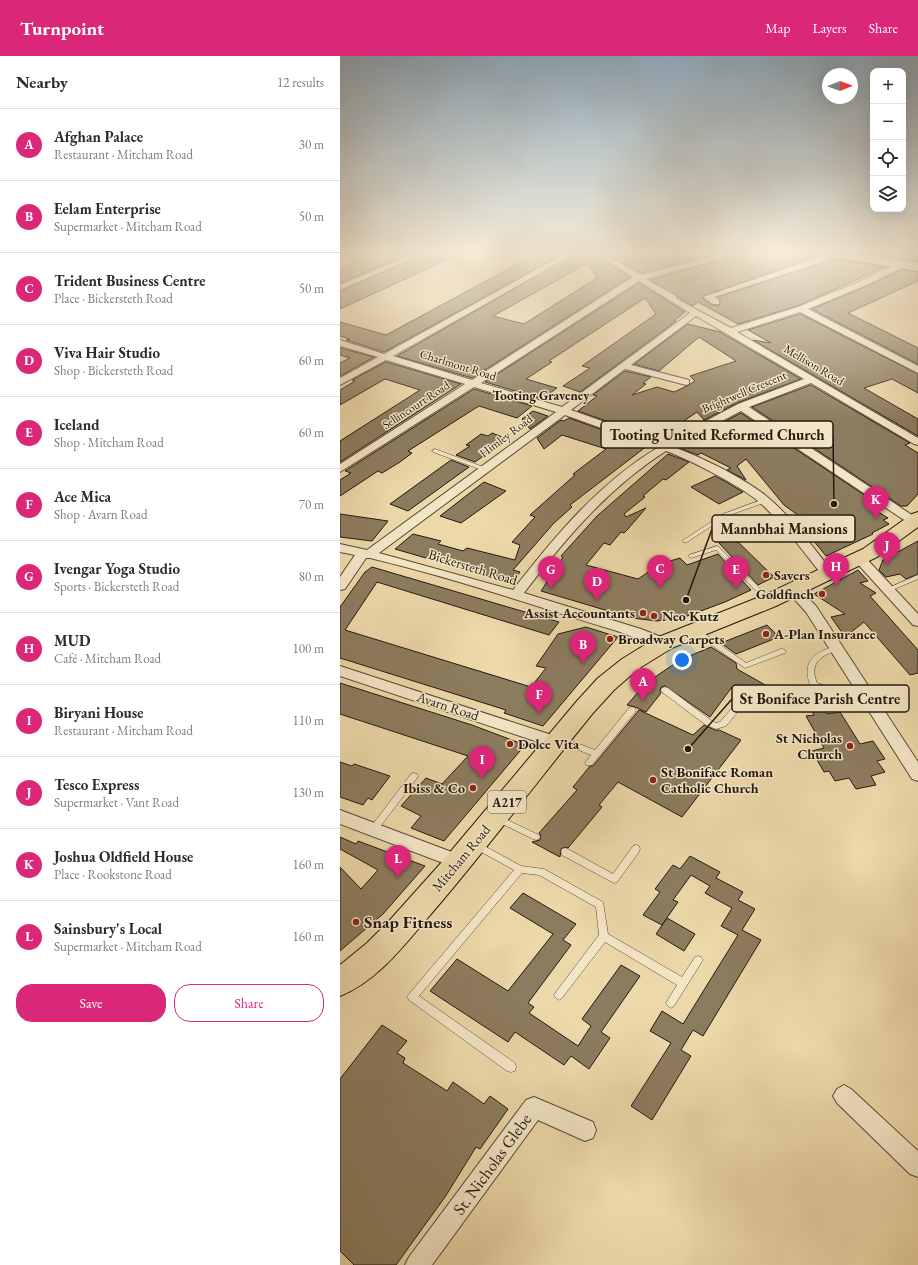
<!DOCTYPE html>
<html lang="en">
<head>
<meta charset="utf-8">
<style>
  :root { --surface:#fff; --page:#f2f2f3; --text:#2b2b33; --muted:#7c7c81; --line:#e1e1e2; --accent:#db2777 }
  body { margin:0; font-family:"EB Garamond",serif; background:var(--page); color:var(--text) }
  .controls { position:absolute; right:12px; top:12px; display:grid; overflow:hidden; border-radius:8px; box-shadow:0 4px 16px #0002 }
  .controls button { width:36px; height:36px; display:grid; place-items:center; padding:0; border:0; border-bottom:1px solid var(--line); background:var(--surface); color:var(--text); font:20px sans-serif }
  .compass { position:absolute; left:482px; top:12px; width:36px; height:36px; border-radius:50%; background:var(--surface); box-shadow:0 4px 16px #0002; rotate:89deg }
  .you { position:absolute; left:342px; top:604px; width:14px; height:14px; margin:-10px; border:3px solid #fff; border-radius:50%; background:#1a73e8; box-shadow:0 0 0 6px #1a73e833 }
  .badge { display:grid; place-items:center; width:26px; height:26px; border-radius:50%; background:var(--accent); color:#fff; font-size:13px; font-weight:700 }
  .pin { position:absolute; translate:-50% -33px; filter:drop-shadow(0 1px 2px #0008) }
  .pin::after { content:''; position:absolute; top:21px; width:14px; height:12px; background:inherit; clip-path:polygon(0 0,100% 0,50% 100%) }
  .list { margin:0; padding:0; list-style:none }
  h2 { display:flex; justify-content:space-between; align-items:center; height:52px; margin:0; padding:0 16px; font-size:17px }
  h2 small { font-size:13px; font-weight:400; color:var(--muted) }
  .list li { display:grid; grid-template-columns:26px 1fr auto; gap:12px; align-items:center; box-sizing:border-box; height:72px; padding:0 16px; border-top:1px solid var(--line) }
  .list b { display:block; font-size:15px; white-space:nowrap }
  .list p { margin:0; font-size:13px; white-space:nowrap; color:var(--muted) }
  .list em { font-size:13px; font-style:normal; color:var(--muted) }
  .actions { display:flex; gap:8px; padding:12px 16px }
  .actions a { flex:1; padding:9px 0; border:1px solid var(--accent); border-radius:16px; text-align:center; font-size:14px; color:var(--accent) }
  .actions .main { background:var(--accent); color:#fff }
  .icon { flex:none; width:22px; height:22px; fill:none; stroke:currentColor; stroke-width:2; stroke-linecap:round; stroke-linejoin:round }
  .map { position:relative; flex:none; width:578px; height:1209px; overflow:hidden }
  header { display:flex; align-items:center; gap:24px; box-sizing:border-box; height:56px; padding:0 20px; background:var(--accent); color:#fff }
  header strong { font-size:19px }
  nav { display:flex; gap:22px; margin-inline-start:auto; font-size:14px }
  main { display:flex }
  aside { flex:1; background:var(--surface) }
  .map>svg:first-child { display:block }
  .building { fill:#8c7c5f; stroke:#23190f; fill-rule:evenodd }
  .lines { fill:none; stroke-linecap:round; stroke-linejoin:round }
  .service-casing { stroke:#564936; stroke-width:1 }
  .minor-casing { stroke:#564936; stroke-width:2 }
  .primary-casing { stroke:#23190f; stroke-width:2 }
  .trunk-casing { stroke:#23190f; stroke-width:2 }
  .service { fill:#f3e6c7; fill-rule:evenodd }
  .minor { fill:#f3e6c7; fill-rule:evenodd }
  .primary { fill:#edd8a9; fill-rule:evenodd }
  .trunk { fill:#edd8a9; fill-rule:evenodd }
  .poi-dot { fill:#8f2418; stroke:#f3e6c7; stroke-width:1.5 }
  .labels { text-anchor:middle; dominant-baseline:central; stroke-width:3; stroke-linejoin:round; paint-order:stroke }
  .far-street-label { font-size:12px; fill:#23190f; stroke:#f3e6c7 }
  .far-neighbourhood-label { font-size:13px; font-weight:bold; fill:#23190f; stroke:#f3e6c7 }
  .shield { fill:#f3e6c7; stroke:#615646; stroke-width:1 }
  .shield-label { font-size:13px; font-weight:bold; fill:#23190f }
  .street-label { font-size:14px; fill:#23190f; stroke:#f3e6c7 }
  .poi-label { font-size:14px; font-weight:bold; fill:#23190f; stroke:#f3e6c7; text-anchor:start }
  .near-poi-label { font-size:17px; font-weight:bold; fill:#23190f; stroke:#f3e6c7; text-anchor:start }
  .near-street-label { font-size:17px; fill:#23190f; stroke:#f3e6c7 }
  .leader { fill:none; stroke:#23190f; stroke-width:1.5 }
  .callout-dot { fill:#23190f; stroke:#f3e6c7; stroke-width:1.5 }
  .callout { fill:#f3e6c7; stroke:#23190f; stroke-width:1.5 }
  .callout-label { font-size:15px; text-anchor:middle; font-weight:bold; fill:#23190f }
</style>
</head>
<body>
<header>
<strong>Turnpoint</strong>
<nav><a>Map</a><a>Layers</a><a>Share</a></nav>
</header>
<main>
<aside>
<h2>Nearby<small>12 results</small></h2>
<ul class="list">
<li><span class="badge">A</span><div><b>Afghan Palace</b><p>Restaurant · Mitcham Road</p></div><em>30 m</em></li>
<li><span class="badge">B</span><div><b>Eelam Enterprise</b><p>Supermarket · Mitcham Road</p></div><em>50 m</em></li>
<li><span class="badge">C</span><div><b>Trident Business Centre</b><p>Place · Bickersteth Road</p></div><em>50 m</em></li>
<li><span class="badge">D</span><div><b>Viva Hair Studio</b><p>Shop · Bickersteth Road</p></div><em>60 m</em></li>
<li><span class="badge">E</span><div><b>Iceland</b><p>Shop · Mitcham Road</p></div><em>60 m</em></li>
<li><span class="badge">F</span><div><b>Ace Mica</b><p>Shop · Avarn Road</p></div><em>70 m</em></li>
<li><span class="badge">G</span><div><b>Ivengar Yoga Studio</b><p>Sports · Bickersteth Road</p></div><em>80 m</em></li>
<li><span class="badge">H</span><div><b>MUD</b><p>Café · Mitcham Road</p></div><em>100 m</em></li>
<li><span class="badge">I</span><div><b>Biryani House</b><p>Restaurant · Mitcham Road</p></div><em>110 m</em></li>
<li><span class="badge">J</span><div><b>Tesco Express</b><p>Supermarket · Vant Road</p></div><em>130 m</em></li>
<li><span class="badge">K</span><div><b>Joshua Oldfield House</b><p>Place · Rookstone Road</p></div><em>160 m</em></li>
<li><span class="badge">L</span><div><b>Sainsbury's Local</b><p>Supermarket · Mitcham Road</p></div><em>160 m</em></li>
</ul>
<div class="actions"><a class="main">Save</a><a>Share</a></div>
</aside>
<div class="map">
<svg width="578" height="1209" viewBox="0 0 578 1209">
  <rect width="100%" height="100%" fill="#edd8a9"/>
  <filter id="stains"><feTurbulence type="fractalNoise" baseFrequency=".005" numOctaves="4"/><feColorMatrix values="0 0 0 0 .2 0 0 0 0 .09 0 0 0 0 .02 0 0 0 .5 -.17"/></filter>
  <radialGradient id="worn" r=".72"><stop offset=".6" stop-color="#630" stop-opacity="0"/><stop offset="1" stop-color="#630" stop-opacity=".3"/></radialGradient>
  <g class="building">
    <path d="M42 195H77L0 227V213Z"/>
    <path d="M90 195H126L0 253V235Z"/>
    <path d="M202 195H228L44 296 6 284 10 283 0 280V266L46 279Z"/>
    <path d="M240 195H250L290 221 132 322 57 300ZM248 207 257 222 184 268 153 260Z"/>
    <path d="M261 195H381L384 196 301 217Z"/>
    <path d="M413 195H466L477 200 363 240 362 242 372 249 379 250 380 244 378 241 488 205 492 203 545 211 457 250 398 268 358 246 353 250 310 224Z"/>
    <path d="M502 195H575L572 199 576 200 574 203 578 204V205Z"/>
    <path d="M561 214 578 216V225L508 257 578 292V308L472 253 530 229Z"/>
    <path d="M299 227 345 256 334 265H336L240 336 223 330 250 312 242 310 316 258 305 242 209 305 212 306 186 323 217 332 202 343 145 326Z"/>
    <path d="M460 258 578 318V337L552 323 524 332 578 363V380L413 284 431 287 408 274Z"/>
    <path d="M348 268 380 276 461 323 397 347 364 364 357 356 317 383 238 355 257 340 253 339 285 315 311 321 303 327 306 328 292 339 317 331 334 336 349 329 355 325 350 320 396 305 359 281 319 315 294 308Z"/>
    <path d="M0 292 34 301 0 320V307L10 302 0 299Z"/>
    <path d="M46 306 121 328 0 406V385L80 334 45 323 0 349V334L15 325 12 324Z"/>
    <path d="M471 329 570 387 565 389 578 397V438L567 450H561L412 351Z"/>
    <path d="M134 333 192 350 177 362 139 350 68 395 72 397 60 406 42 417 38 415 0 440V424L11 417 5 415Z"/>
    <path d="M193 355 208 360 190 373 182 363Z"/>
    <path d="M401 357 538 448 524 447 548 462 543 464 549 468 532 477 533 478 486 500 456 463 462 462 444 449 406 403 397 410 406 424 387 414 391 412 361 397 358 399 337 391Z"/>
    <path d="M229 362 307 390 230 449 232 451 214 467 173 514 180 516 172 527 55 493 73 478 101 485 98 488 123 495 127 492 175 504 180 489 172 486 195 461 190 459 235 419 233 418 266 393 222 379 204 393 197 382 221 364 224 365Z"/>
    <path d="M152 377 167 383 135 406 116 399 130 390 126 389 141 378 148 380Z"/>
    <path d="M328 398 349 406 326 424 323 423 303 440 305 441 284 458 286 461 306 452 288 473 284 477 281 476 270 489 264 487 246 509 298 523 320 508 340 502 347 509 378 498 411 534 385 546 331 566 329 563 317 565 292 562 201 535 223 501 221 500 257 460Z"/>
    <path d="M111 404 129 411 68 455 50 448Z"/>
    <path d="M375 420 386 426 403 436 379 448 351 431Z"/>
    <path d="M144 426 166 435 121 467 100 460Z"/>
    <path d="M0 458 48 465 32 485 0 481Z"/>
    <path d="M394 482 434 521 418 529 379 487Z"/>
    <path d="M578 485V518L566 523 560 518 546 521 539 514 543 504Z"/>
    <path d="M32 511 219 566 209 579 37 526 5 574 191 631 206 612 196 610 218 578 246 571 278 581 203 670 164 657 166 654 0 602V551L25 516Z"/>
    <path d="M518 514 528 525 520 527 536 537 530 540 578 594V617L570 619 524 566 505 581 491 561 505 558 474 538Z"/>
    <path d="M427 569 439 581 396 598 381 587Z"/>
    <path d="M371 591 396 607 397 613 436 635 421 648 392 631 370 661 325 630 321 631 320 635 321 637 306 656 295 651 287 649 306 627 314 628 316 625 315 621 340 604Z"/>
    <path d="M0 627 132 669 185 689 104 785 71 772 81 760 61 750 86 722 102 728 128 700 0 658Z"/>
    <path d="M464 634 465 641 468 644 480 647 487 658 500 656 520 688 533 685 545 703 537 705 545 716 531 720 536 729 516 733 509 722 495 725 489 715 484 716 472 695 484 692 466 660 474 659 461 636Z"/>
    <path d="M299 654 353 679 364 669 375 674H379L401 684 342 761 278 726 259 749 262 751 228 792 225 791 221 793 220 801 192 786 200 784 201 780 199 777 237 734 233 731 250 710H253Z"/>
    <path d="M0 706 12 710 14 708 50 720 32 744 28 742 23 749 0 741Z"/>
    <path d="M0 781 16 788 18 785 85 810 43 858 0 895V811L21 833 38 814 0 793Z"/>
    <path d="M350 800 380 816 376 822 403 836 398 844 415 853 402 874 421 884 363 980 353 974 341 994 351 1000 312 1064 291 1050 331 987 310 975 322 955 343 968 398 879 381 870 392 852 365 837 370 830 351 819 333 844 338 846 322 869 303 859 320 836 315 833 333 809 340 813Z"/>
    <path d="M183 837 236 868 223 884 231 889 188 947 194 951 189 957 238 990 251 970 242 963 281 909 300 920 261 976 270 982 249 1013 231 1000 224 1009 175 976 168 986 90 935 117 903 168 935 213 878 170 852Z"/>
    <path d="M327 862 355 878 344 895 316 878Z"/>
    <path d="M42 969 67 985 57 997 65 1002 63 1007 107 1035 113 1026 144 1048 150 1040 168 1053 140 1093 136 1091 105 1141 56 1209H14L0 1195V1023Z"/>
  </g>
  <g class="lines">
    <defs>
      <g id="service">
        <path d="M95 393 146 412 147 413 144 415 142 414 93 396 92 395Z"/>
        <path d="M424 443 426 444V446L387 460 347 486H343L342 485 383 458Z"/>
        <path d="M377 490 379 491 431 544 432 545 431 546H427L376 494 351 502 348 500 349 499Z"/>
        <path d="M578 519V523L550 535 548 536 545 534 546 533Z"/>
        <path d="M354 573H358L406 607 441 593H443L446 595 445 597 405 612 354 577 353 575Z"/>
        <path d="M496 590 499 592 498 594C481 600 469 606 477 627L491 631 495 638 492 644C480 647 461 648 466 630L470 629C462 605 474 596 496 590ZM478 632 485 635 487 638 486 640 480 641 473 639V633Z"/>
        <path d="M288 606H292L314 622 315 624 314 626H308L288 610 286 608Z"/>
        <path d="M325 631 328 632 372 665 376 667 380 666 399 644H405L406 646 386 670 376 673 366 669 322 636 321 634 322 632Z"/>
        <path d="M292 651 295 652 296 654 295 656 252 709H246L245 707 251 699 218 686 217 684 218 682 221 681 255 694 289 652Z"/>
        <path d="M74 717 77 718 78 720 77 722 36 776 33 777 30 776 29 774 30 772 71 718Z"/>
        <path d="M159 760 199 779 200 781 199 783 196 784 193 783 156 765 155 763 156 761Z"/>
        <path d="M137 786 181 810 204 813 263 846 268 878 342 921 355 901 358 900 361 901 363 904 361 907 334 950 331 952 328 950 326 947 337 929 265 886 222 942 219 944 216 942 214 939 216 936 259 879 256 851 199 819 182 817 79 940 175 1007 176 1011 175 1015 171 1016 167 1015 69 944 67 941 69 938 174 814 134 792 133 790 134 788Z"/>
        <path d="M296 789 299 790 300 793 299 796 277 826 274 827 222 799 221 796 222 793 225 792 228 793 273 818 293 790Z"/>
      </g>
      <g id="minor">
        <path d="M80 195H89L0 234V229Z"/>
        <path d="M230 195H239L53 300 132 324 293 221 251 195H259L301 219 394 195H404V197L306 223 336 240 337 243 391 272 458 251 523 224 557 207H563V211L529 228 468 253 578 310V317L460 256 397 276 578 382V389L574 388 471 327 409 351 578 463V469L570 468 401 355 333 391C360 400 403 422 425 439 451 460 471 489 491 514L493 517 491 520H483C462 494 443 467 418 445 399 429 350 404 326 395 268 432 225 483 184 537L301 573 329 584 331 587 329 590C318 593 290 579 277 575 195 550 114 522 30 502H26L5 533 0 534V521L15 499 0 496V488L27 494 216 356 134 331 0 416V408L125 328 46 304 0 329V322L38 301 0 290V284L44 298ZM299 225 350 257 222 351 141 327ZM356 260 464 323 398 348 324 387 231 354 285 313 346 329 349 328V324L291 309ZM225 359 317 392C258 428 215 480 173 534L39 497Z"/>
        <path d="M488 196 495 198 488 204 374 241 379 244V248H373L363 241 482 200Z"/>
        <path d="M519 498 523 499 578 558V570L573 569 515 505 513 502Z"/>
        <path d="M452 530 457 531 476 550 578 706V725L572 723 466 556 446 534 447 531Z"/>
        <path d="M0 610 221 682 224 686 221 690 216 692 0 620Z"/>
        <path d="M0 754 125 801 128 806 125 811 119 813 0 768Z"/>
        <path d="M504 1029 511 1033 578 1095V1121L570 1118 497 1047 493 1040 497 1033Z"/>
        <path d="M194 1041 253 1066 256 1074 253 1082 245 1085 198 1064 92 1209H65L69 1201 186 1044Z"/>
      </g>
      <path id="primary" d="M578 456V471L537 501 436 550 332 592 298 613 274 634 253 657C199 723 147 793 91 858 65 888 38 925 0 940V909L27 887 49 865 101 807 237 645 258 622 282 603 316 582 422 540 523 493 572 458Z"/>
      <path id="trunk" d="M467 195H494L578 207V215L473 198Z"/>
    </defs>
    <use href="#service" class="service-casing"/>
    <use href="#minor" class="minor-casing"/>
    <use href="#primary" class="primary-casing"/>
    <use href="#trunk" class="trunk-casing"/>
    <use href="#service" class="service"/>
    <use href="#minor" class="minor"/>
    <use href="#primary" class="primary"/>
    <use href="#trunk" class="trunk"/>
  </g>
  <linearGradient id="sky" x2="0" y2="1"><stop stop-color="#8ea8ba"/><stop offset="0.54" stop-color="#f7edd8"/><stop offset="1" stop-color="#f7edd8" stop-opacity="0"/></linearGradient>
  <rect width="578" height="364" fill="url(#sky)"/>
  <g class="poi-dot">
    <circle cx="426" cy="519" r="4"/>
    <circle cx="482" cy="538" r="4"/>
    <circle cx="303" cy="557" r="4"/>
    <circle cx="314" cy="560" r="4"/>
    <circle cx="426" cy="578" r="4"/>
    <circle cx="270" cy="583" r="4"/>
    <circle cx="170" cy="688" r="4"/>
    <circle cx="510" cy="690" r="4"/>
    <circle cx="313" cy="724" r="4"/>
    <circle cx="133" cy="732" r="4"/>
    <circle cx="16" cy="866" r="4"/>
  </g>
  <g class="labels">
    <g class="far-street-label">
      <text transform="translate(118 309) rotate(17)">Charlmont Road</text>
      <text transform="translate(474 309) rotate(31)">Mellison Road</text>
      <text transform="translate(404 336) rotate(-23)">Brightwell Crescent</text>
      <text transform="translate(76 349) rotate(-33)">Sellincourt Road</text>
      <text transform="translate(166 380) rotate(-37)">Himley Road</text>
    </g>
    <g class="far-neighbourhood-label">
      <text x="201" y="339">Tooting Graveney</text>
    </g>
    <rect class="shield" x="148" y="735" width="38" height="22" rx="3"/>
    <g class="shield-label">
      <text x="167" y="746">A217</text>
    </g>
    <g class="street-label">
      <text transform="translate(133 511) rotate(17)">Bickersteth Road</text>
      <text transform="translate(108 650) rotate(18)">Avarn Road</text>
      <text transform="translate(121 802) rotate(-50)">Mitcham Road</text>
    </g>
    <g class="poi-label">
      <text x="434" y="519">Savers</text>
      <text x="474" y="538" text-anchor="end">Goldfinch</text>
      <text x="295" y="557" text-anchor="end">Assist Accountants</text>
      <text x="322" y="560">Neo Kutz</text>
      <text x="434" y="578">A-Plan Insurance</text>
      <text x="278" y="583">Broadway Carpets</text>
      <text x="502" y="682" text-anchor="end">St Nicholas<tspan x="502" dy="16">Church</tspan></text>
      <text x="178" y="688">Dolce Vita</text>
      <text x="321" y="716">St Boniface Roman<tspan x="321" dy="16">Catholic Church</tspan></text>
      <text x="125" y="732" text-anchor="end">Ibiss &amp; Co</text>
    </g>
    <g class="near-poi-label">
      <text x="24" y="866">Snap Fitness</text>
    </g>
    <g class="near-street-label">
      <text transform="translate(152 1108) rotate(-54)">St. Nicholas Glebe</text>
    </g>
  </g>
  <path class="leader" d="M494 448L493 379M346 544L372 473M348 693L392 643"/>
  <g class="callout-dot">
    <circle cx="494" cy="448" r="4"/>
    <circle cx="346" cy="544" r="4"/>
    <circle cx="348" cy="693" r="4"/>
  </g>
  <g class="callout">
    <rect x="261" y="365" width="232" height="27" rx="4"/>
    <rect x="372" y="459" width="143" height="27" rx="4"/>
    <rect x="392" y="629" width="177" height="27" rx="4"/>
  </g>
  <g class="callout-label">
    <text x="377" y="384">Tooting United Reformed Church</text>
    <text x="444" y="478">Mannbhai Mansions</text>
    <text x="480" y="648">St Boniface Parish Centre</text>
  </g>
  <rect width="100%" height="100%" filter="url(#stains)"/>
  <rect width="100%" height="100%" fill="url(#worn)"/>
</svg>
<div class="controls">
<button>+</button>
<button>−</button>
<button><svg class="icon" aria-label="locate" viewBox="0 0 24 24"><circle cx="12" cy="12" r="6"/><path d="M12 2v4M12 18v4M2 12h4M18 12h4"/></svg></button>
<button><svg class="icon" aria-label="layers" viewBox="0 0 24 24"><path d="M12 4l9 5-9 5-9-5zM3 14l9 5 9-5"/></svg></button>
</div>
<svg class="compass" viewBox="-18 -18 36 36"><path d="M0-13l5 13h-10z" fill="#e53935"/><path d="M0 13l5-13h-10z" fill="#7c7c81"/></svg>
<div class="you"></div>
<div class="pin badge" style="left:303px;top:645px">A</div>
<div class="pin badge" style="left:243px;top:608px">B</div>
<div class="pin badge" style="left:320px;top:532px">C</div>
<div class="pin badge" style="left:257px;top:545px">D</div>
<div class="pin badge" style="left:396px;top:533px">E</div>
<div class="pin badge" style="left:199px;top:658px">F</div>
<div class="pin badge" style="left:211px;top:533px">G</div>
<div class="pin badge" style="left:496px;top:530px">H</div>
<div class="pin badge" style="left:142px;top:723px">I</div>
<div class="pin badge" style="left:547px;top:509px">J</div>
<div class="pin badge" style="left:536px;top:463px">K</div>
<div class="pin badge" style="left:58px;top:822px">L</div>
</div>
</main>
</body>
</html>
